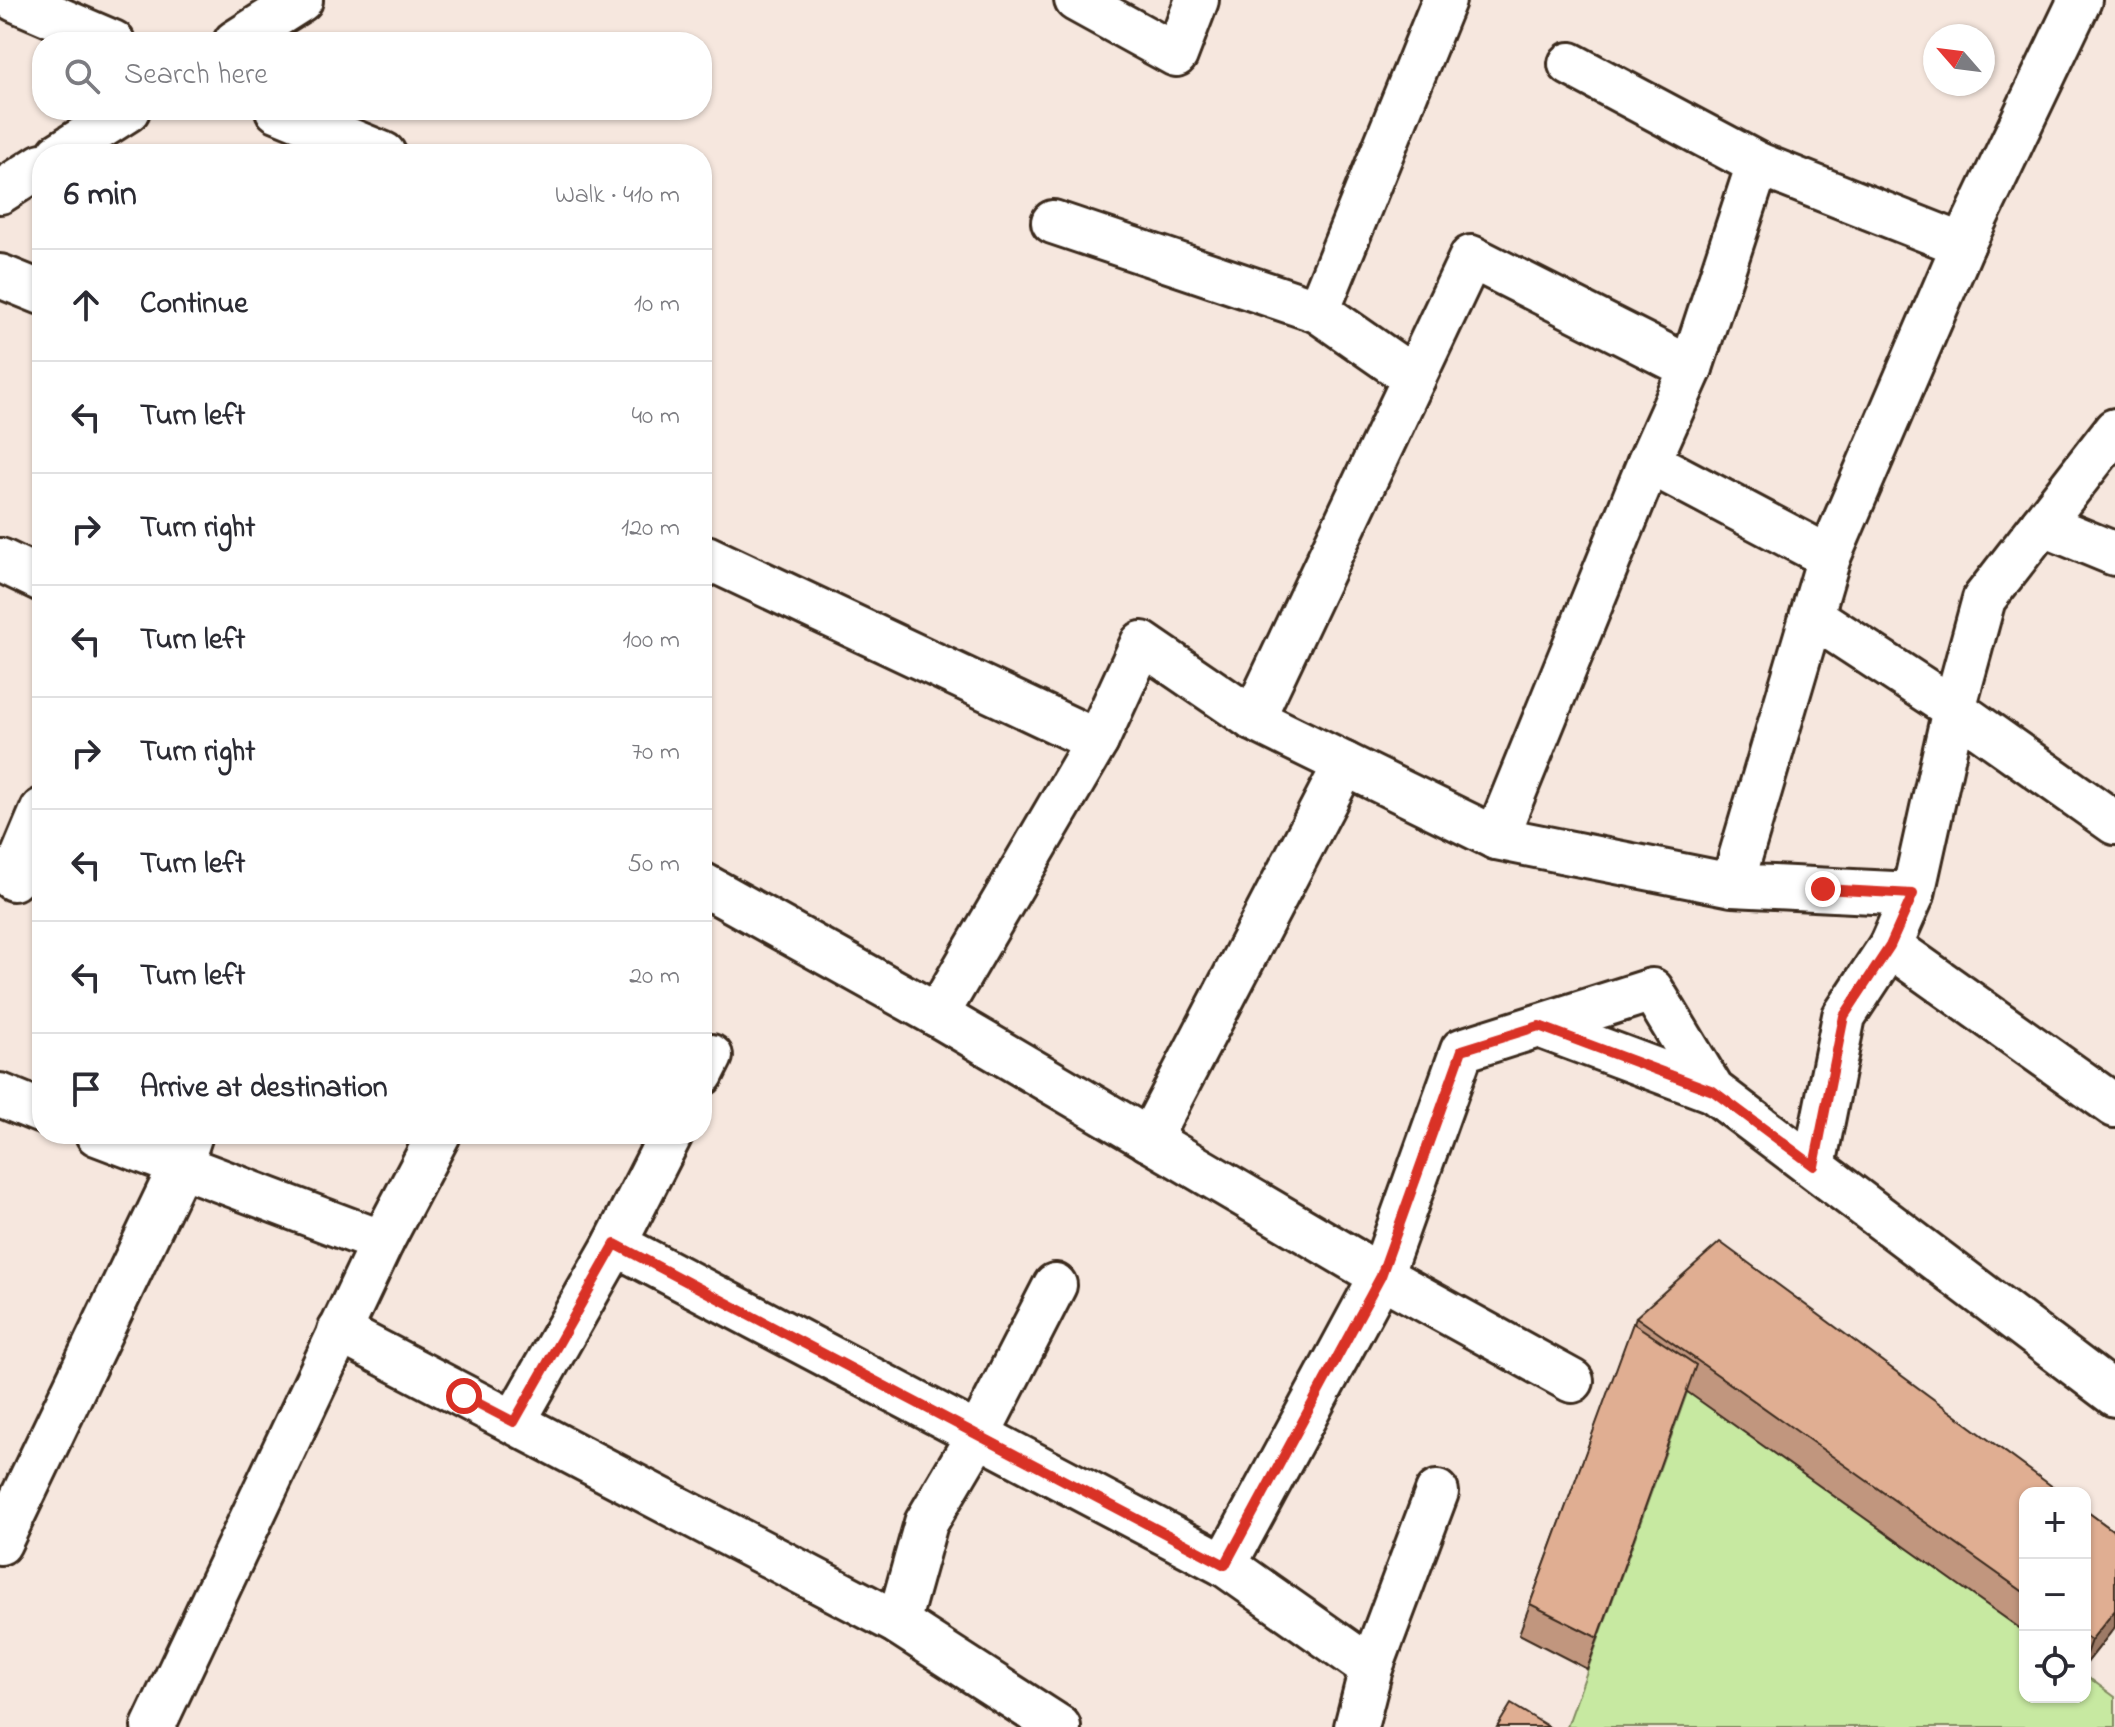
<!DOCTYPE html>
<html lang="en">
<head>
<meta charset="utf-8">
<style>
  :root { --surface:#fff; --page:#f7f7f7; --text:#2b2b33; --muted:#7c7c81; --line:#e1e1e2 }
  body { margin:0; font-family:"Indie Flower",sans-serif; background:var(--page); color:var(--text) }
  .controls { position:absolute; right:24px; bottom:24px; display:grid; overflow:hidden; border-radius:16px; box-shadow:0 2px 6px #0004 }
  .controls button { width:72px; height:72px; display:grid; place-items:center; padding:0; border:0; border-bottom:2px solid var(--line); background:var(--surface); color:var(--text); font:40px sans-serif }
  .compass { position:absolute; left:1923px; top:24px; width:72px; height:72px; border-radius:50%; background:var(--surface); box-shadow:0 2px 6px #0004; rotate:298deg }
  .stop { position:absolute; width:24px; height:24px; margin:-18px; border:6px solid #d93025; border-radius:50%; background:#fff }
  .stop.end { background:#d93025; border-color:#fff; box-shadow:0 2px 8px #0008 }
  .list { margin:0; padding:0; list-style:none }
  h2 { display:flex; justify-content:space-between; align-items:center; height:104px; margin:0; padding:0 32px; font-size:34px }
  h2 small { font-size:26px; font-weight:400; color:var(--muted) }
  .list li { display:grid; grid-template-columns:52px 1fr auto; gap:24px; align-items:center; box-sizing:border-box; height:112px; padding:0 32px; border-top:2px solid var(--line) }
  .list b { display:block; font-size:30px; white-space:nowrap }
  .list em { font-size:26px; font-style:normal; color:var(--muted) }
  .icon { flex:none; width:44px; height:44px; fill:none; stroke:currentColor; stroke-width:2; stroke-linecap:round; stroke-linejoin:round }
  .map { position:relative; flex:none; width:2115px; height:1727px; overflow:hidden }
  .search { position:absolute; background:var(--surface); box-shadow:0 2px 6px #0004; left:32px; top:32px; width:680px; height:88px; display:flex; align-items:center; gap:20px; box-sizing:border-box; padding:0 28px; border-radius:32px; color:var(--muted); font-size:30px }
  .panel { position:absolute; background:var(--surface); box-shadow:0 2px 6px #0004; left:32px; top:144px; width:680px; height:1000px; border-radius:32px }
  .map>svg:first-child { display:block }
  .green { fill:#c7e9a1; stroke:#818a60; stroke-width:2 }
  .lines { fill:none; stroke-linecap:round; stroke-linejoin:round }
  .minor-casing { stroke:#3b2a1e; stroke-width:48 }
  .minor { stroke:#fff; stroke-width:42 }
  .wall { fill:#c1967e; stroke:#3b2a1e; stroke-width:2 }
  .shaded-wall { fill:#9d7a66; stroke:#3b2a1e; stroke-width:2 }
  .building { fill:#e0ae92; stroke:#3b2a1e; stroke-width:2 }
  .route { stroke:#d93025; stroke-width:10 }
</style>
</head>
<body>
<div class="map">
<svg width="2115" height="1727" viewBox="0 0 2115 1727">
  <rect width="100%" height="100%" fill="#f6e7de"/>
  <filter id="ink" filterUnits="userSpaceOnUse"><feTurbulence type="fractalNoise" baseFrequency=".0125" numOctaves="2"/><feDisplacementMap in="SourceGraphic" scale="16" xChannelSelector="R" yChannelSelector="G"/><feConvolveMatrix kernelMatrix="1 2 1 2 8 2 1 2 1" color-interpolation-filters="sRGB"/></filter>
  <g filter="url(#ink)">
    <path class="green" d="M1688 1390 2025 1631V1697H2085V1675L2115 1697V1727H1567Z"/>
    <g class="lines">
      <defs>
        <g id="minor">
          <path d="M15 0 113 42"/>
          <path d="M1076 0 1176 55 1197 0"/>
          <path d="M235 42 301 0"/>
          <path d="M1570 64 1758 164"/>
          <path d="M277 110 384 154"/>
          <path d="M59 154 128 110"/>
          <path d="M0 192 42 165"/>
          <path d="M1053 222 1318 311"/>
          <path d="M1963 245 2080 0"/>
          <path d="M0 276 42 293"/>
          <path d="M1414 378 1318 311 1444 0"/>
          <path d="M1649 462 1829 557"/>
          <path d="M2042 524 2115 554"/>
          <path d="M0 560 42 580"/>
          <path d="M702 567 706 557 1097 741 1142 643 1253 719"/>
          <path d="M1812 616 1954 709 2115 823"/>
          <path d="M1496 838 1253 719 1471 257 1691 368"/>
          <path d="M13 879 42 810"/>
          <path d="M702 884 937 1015 1381 1276 1572 1381"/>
          <path d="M1732 885 1829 557 1963 245 1758 164 1691 368 1649 462 1496 838 1732 885 1913 894 1954 709 1984 599 2115 430"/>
          <path d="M1913 894 1890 946 2115 1106"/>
          <path d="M937 1015 1097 741"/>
          <path d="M1539 1026 1713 1091"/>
          <path d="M702 1074 711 1056"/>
          <path d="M0 1095 42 1112"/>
          <path d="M97 1134 382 1242 153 1727"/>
          <path d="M1149 1140 1345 764"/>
          <path d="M1814 1166 1844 1016 1890 946"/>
          <path d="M382 1242 439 1134"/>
          <path d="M615 1244 1225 1565"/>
          <path d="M339 1331 898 1623 1059 1727"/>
          <path d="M514 1422 615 1244 671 1134"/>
          <path d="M0 1543 180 1167 191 1134"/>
          <path d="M898 1623 926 1523 978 1435 1055 1285"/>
          <path d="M1371 1668 1225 1565 1381 1276 1462 1050 1652 990 1713 1091 2115 1395"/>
          <path d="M1356 1727 1371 1668 1437 1492"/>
        </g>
      </defs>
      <use href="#minor" class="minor-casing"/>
      <use href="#minor" class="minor"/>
    </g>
    <g class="wall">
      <path d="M1636 1317 2025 1493V1632L1686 1391 1587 1669 1519 1634Z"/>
      <path d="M2085 1510 2115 1532V1627L2085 1665Z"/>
    </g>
    <path class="shaded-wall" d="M2115 1610V1627L2085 1665V1657L2091 1640Z"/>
    <g class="building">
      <path d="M1720 1242 2061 1493H2025V1593L1636 1317Z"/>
      <path d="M1633 1323 1696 1365 1598 1638 1530 1604Z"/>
      <path d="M2085 1510 2115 1532V1610L2091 1640 2085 1636Z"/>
      <path d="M1511 1704 1549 1727H1497Z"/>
    </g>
  </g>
  <g class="lines" filter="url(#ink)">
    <path class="route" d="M464 1396 514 1422 615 1244 1225 1565 1381 1276 1462 1050 1539 1026 1713 1091 1814 1166 1844 1016 1890 946 1913 894 1823 889"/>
  </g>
</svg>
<div class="controls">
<button>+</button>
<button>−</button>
<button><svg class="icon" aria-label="locate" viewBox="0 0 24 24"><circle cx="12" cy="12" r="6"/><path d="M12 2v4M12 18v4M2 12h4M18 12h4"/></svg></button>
</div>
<svg class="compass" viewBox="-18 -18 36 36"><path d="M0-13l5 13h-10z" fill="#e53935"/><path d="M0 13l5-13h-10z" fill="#7c7c81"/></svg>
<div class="stop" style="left:464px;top:1396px"></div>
<div class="stop end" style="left:1823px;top:889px"></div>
<div class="search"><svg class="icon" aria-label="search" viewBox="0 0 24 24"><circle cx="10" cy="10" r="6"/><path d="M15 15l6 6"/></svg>Search here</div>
<section class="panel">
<h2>6 min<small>Walk · 410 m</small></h2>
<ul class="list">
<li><svg class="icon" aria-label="ahead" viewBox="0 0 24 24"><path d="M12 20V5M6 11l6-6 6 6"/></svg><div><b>Continue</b></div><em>10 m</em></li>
<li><svg class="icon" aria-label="left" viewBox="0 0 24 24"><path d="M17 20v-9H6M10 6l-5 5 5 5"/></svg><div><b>Turn left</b></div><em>40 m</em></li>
<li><svg class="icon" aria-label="right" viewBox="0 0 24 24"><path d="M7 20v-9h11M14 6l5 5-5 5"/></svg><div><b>Turn right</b></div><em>120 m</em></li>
<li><svg class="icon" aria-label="left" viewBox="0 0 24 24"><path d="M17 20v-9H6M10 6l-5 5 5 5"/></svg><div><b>Turn left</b></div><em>100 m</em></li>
<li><svg class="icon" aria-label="right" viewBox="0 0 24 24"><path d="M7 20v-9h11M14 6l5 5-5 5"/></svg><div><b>Turn right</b></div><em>70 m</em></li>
<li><svg class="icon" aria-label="left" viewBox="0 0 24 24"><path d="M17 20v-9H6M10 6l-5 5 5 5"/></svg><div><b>Turn left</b></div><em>50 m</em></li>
<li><svg class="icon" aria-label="left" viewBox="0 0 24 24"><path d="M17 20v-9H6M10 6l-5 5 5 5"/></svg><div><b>Turn left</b></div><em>20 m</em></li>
<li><svg class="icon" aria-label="arrive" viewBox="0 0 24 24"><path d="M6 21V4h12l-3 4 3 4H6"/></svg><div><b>Arrive at destination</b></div></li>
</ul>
</section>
</div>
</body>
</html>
